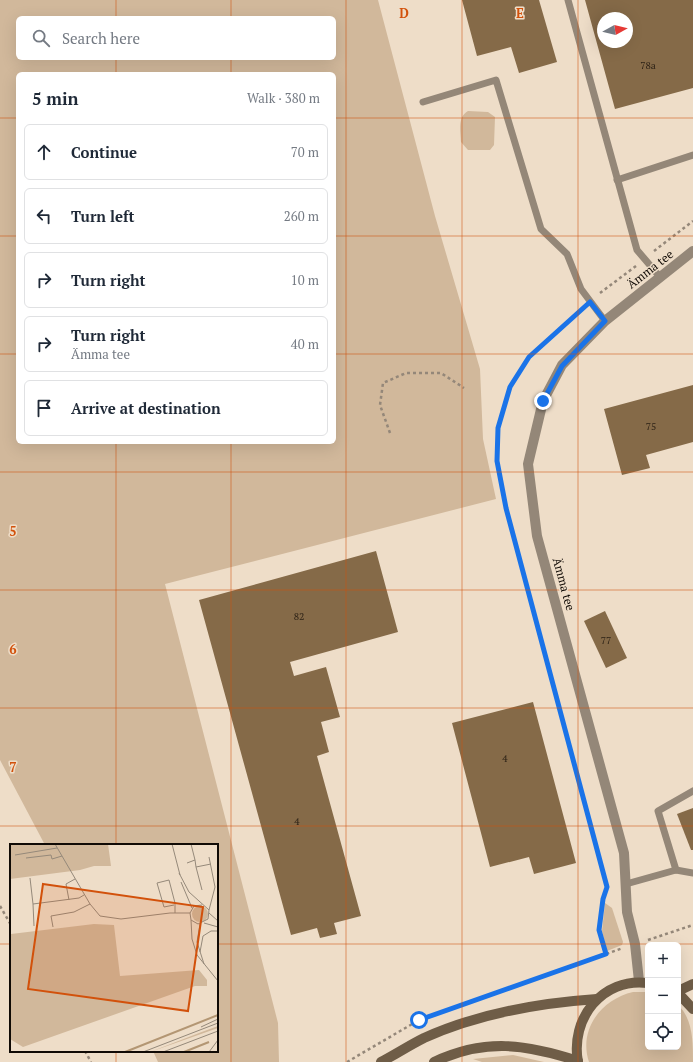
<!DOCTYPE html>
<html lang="en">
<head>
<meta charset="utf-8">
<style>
  :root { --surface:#fff; --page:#f2f2f3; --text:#1f2937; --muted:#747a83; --line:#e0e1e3 }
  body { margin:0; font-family:"PT Serif",serif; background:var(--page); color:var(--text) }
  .controls { position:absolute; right:12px; bottom:12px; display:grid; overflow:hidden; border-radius:6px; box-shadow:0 4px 16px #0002 }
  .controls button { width:36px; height:36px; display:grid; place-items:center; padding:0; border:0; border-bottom:1px solid var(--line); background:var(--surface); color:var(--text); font:20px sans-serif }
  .compass { position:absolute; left:597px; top:12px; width:36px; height:36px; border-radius:50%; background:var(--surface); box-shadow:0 4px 16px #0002; rotate:82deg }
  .stop { position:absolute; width:12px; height:12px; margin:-9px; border:3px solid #1a73e8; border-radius:50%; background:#fff }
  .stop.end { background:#1a73e8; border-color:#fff; box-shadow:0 1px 4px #0008 }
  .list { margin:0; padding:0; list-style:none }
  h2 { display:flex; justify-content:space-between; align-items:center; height:52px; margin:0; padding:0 16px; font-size:17px }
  h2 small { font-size:13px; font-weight:400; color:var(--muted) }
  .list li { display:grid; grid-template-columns:26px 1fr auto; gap:12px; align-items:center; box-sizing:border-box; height:56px; margin:0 8px 8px; padding:0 8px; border:1px solid var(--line); border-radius:6px }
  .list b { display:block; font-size:15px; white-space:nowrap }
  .list p { margin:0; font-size:13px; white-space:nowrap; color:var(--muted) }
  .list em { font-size:13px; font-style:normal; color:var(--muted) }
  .icon { flex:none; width:22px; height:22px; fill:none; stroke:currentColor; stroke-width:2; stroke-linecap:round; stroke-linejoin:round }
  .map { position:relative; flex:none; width:693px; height:1062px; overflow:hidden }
  .search { position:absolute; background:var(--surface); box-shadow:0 4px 16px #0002; left:16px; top:16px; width:320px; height:44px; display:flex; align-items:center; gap:10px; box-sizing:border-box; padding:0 14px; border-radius:6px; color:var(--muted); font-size:15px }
  .panel { position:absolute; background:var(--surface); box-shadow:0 4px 16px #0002; left:16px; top:72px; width:320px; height:372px; border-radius:6px }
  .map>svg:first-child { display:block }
  .green { fill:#d1b89b; fill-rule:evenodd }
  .building { fill:#856a48; fill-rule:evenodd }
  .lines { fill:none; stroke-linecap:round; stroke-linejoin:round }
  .path { stroke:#948779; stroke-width:2.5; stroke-dasharray:3 3; stroke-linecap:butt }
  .lane { stroke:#948778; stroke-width:7 }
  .street { stroke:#948778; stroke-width:10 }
  .secondary { stroke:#6f5d47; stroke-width:10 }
  .route { stroke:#1a73e8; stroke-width:5 }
  .grid { fill:none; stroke:#d2510b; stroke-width:1; stroke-opacity:0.55 }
  .labels { text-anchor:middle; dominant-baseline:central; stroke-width:3; stroke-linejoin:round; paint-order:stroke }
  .number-label { font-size:10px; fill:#2d2216 }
  .street-label { font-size:12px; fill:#100a05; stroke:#eeddc8 }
  .inset-river { fill:none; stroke:#b39673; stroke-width:2 }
  .inset-road { fill:none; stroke:#95897a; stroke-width:1 }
  .view { fill:#d2510b; fill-opacity:0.15; stroke:#d2510b; stroke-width:2 }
  .inset-edge { fill:none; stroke:#100a05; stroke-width:2 }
  .grid-label { font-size:13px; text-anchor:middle; font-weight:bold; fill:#d2510b; stroke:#eeddc8; stroke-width:3; stroke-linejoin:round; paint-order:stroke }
</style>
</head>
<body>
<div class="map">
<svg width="693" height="1062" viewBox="0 0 693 1062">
  <rect width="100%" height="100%" fill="#eeddc8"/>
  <g class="green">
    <path d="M0 0H378L435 216 480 369 483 439 496 499 165 584 278 1023 279 1062H158L153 1051H217V845H45L0 760ZM18 18H334V58H18ZM18 74H334V442H18Z"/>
    <path d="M468 111 488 112 495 117 494 145 490 150H468L461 142C461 132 457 117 468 111Z"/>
    <path d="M605 903 612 908 623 942 622 945 607 951 602 931Z"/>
    <path d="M633 992H648V1047H678V1005C693 1019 693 1042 693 1062H589C578 1029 602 999 633 992Z"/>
    <path d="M513 1055 544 1062H482L473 1059Z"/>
  </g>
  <g class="building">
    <path d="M462 0H539L557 62 519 73 511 47 477 56Z"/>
    <path d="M585 0H693V88L615 109ZM603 18H627V42H603Z"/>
    <path d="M693 385V442L646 455 650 468 622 475 604 409Z"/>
    <path d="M376 551 398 632 290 662 294 676 326 667 340 717 321 722 329 752 317 756 361 916 334 923 337 934 320 938 317 928 291 935 199 600Z"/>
    <path d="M605 611 627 658 606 668 584 621Z"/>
    <path d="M533 702 576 863 534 874 529 857 490 867 452 723Z"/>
    <path d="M693 808V850H691L677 814Z"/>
  </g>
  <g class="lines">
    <g class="path">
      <path d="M654 251 693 221"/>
      <path d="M600 293 636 266"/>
      <path d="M581 310 529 357 510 387 498 428 497 461 506 508 607 887 603 899 599 930 606 954"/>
      <path d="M390 433 380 405 383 383 406 373H441L464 388"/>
      <path d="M0 906 11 925"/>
      <path d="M648 940 693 925"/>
      <path d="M85 1051 91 1062"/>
      <path d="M347 1062 419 1020 623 948"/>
    </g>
    <g class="lane">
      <path d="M568 0 637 250 660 277"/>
      <path d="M423 102 496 80 541 229 567 254 581 289 605 321"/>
      <path d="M617 180 693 155"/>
      <path d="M676 870 658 811 693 791"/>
      <path d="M626 884 676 870 693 873"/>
    </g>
    <path class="street" d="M639 981 635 944 627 912 624 853 537 536 528 464 543 401 562 365 605 321 693 251"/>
    <g class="secondary">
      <path d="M678 991 693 984"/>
      <path d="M678 993 693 1009"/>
      <path d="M381 1062C396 1054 410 1045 424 1038 477 1014 539 1003 597 999"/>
      <path d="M434 1062C485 1038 526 1044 578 1061"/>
      <path d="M578 1062C570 1019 602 977 648 983"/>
    </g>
  </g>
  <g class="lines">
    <path class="route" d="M419 1020 606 954 599 930 603 899 607 887 506 508 497 461 498 428 510 387 529 357 590 302 605 321 562 366 543 401"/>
  </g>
  <path class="grid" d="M116 0V18M231 0V18M346 0V1062M462 0V1062M578 0V1062M116 58V74M231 58V74M0 118H18M334 118H693M0 236H18M334 236H693M0 354H18M334 354H693M116 442V845M231 442V1062M0 472H693M0 590H693M0 708H693M0 826H693M0 944H11M217 944H693M116 1051V1062"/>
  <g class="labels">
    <g class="number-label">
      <text x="648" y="65">78a</text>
      <text x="651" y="426">75</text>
      <text x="299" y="616">82</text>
      <text x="606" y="640">77</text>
      <text x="505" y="758">4</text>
      <text x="297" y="821">4</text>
    </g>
    <g class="street-label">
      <text transform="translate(650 269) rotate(-38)">Ämma tee</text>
      <text transform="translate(564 584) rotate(75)">Ämma tee</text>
    </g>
  </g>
  <g transform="translate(10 844)">
    <rect width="208" height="208" fill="#eeddc8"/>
    <path d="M0 0H98L101 22H84L70 26 0 35ZM182 70a8 8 0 1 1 16 0a8 8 0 1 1-16 0ZM84 80 104 81 110 132 189 126 197 136V142H185L13 203 0 195V86L1 90ZM208 182V184L140 208 189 189Z" fill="#d1b89b"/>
    <path class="inset-river" d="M115 208 208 171M174 208 199 198"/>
    <path class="inset-road" d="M45 0 80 60 90 72 111 75 160 69H180M162 0 170 31M181 0 185 16M5 11 47 4M16 14 41 11 42 15 52 12M177 19 185 16 186 23 201 20M186 23 192 46M169 29 179 48 199 66 198 75 188 80 181 76 180 69 184 62 192 61M20 34 23 60 69 54 74 51M171 38 182 64M59 56 56 40 65 35M23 60 24 82M164 61 154 63 147 39 159 36 165 59V69M199 66 205 43 199 13M199 69 208 77M181 76 182 95 187 111 208 137M194 79 208 83M190 80 187 98 194 120M43 83 41 72 64 68 80 60M190 108 193 92 201 87H208M191 183 208 175M133 208 208 179M153 208 208 187M199 208 208 196"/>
    <path class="view" d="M33 40 193 63 178 167 18 145Z"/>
    <rect width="208" height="208" class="inset-edge"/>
  </g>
  <g class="grid-label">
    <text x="404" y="18">D</text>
    <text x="520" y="18">E</text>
    <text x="13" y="536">5</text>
    <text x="13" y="654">6</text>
    <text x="13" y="772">7</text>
  </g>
</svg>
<div class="controls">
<button>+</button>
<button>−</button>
<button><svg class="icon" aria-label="locate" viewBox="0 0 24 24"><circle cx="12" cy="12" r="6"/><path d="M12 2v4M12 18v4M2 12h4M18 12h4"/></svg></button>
</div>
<svg class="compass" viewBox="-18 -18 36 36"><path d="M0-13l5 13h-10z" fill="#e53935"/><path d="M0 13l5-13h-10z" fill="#747a83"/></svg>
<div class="stop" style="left:419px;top:1020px"></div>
<div class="stop end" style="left:543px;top:401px"></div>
<div class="search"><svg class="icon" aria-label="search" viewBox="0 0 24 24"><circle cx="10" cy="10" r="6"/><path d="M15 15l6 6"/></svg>Search here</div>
<section class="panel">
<h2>5 min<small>Walk · 380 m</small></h2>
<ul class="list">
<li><svg class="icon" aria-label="ahead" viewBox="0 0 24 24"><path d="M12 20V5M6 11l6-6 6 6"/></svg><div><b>Continue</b></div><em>70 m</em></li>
<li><svg class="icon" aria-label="left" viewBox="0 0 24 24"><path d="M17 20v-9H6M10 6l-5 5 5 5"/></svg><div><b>Turn left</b></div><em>260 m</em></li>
<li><svg class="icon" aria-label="right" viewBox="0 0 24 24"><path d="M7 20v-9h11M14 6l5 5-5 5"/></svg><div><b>Turn right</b></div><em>10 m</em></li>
<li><svg class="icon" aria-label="right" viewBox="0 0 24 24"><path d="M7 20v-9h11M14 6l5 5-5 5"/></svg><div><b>Turn right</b><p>Ämma tee</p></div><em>40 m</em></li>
<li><svg class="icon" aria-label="arrive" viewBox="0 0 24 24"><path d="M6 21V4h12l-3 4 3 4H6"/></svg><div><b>Arrive at destination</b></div></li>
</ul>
</section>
</div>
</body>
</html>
